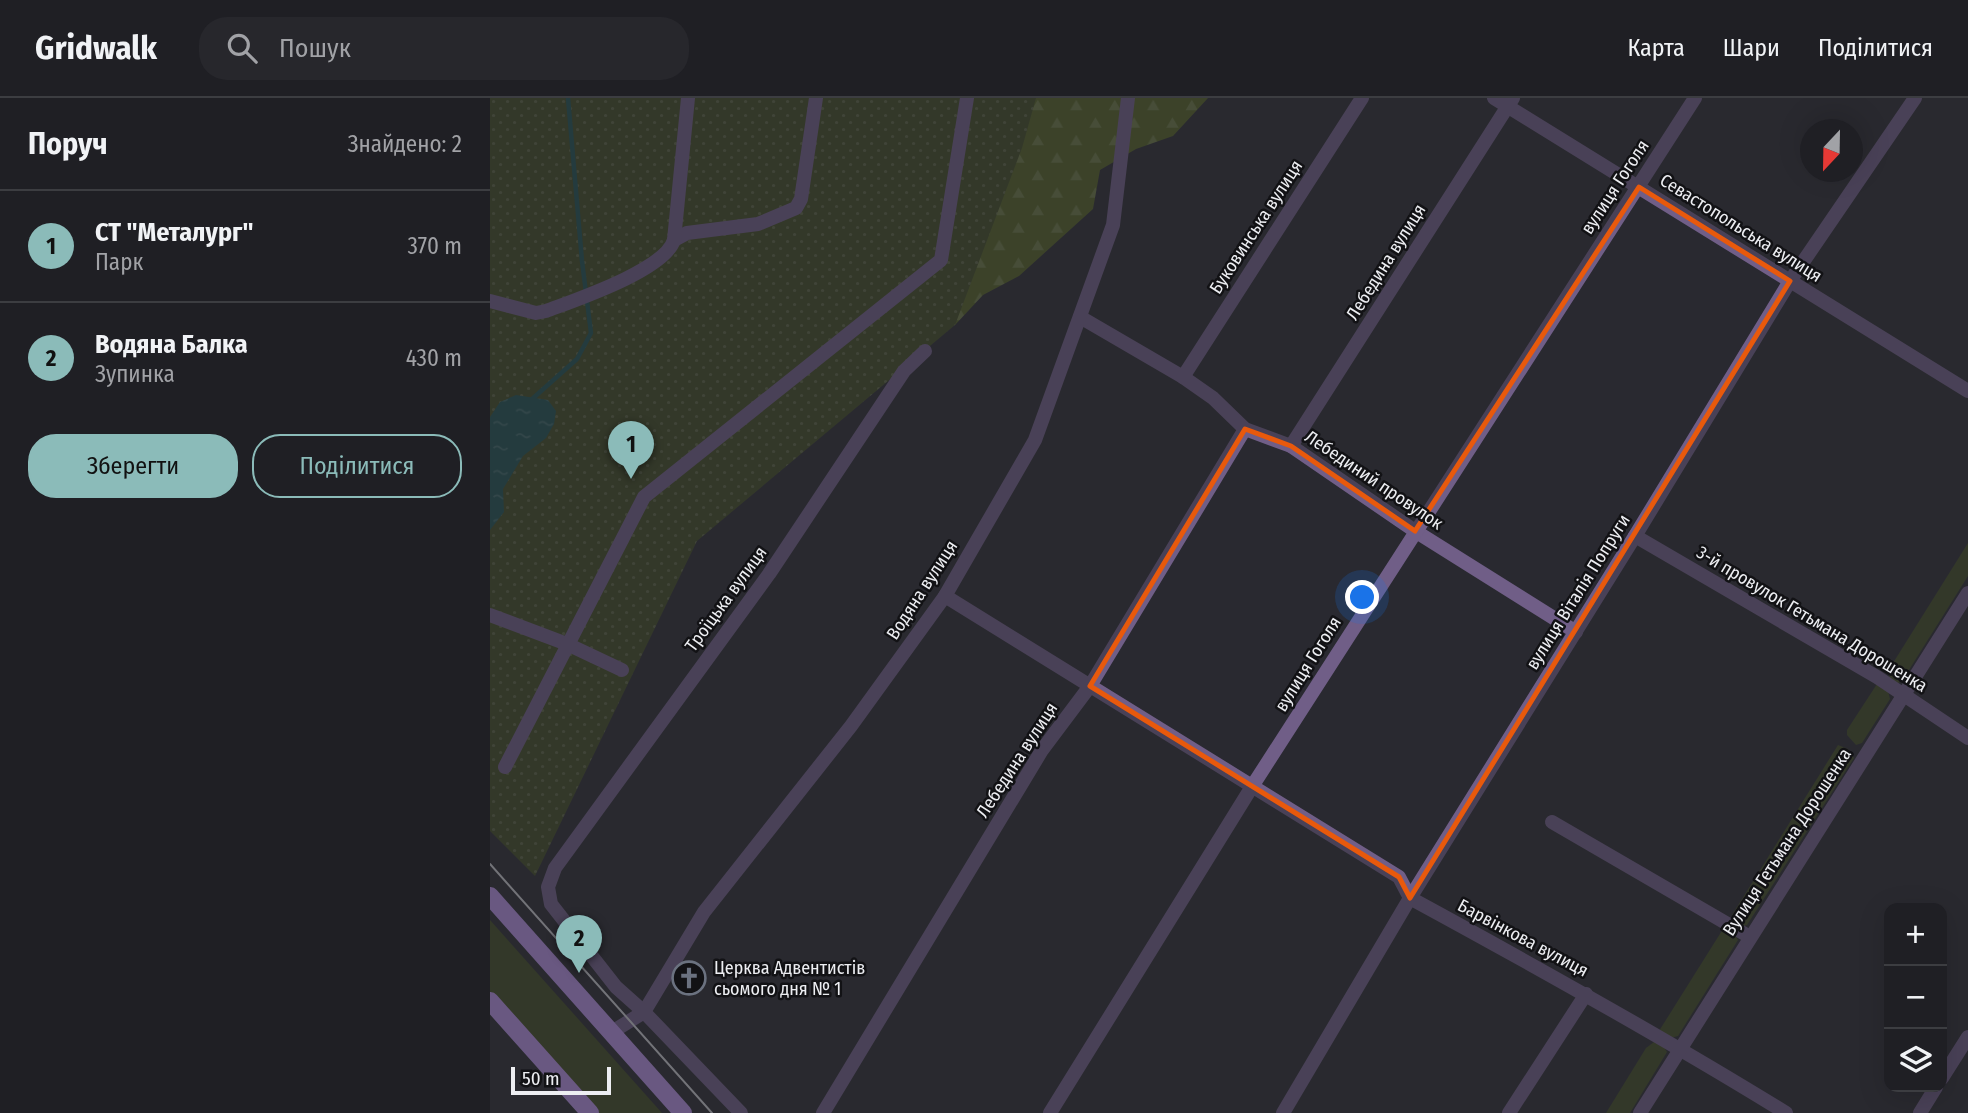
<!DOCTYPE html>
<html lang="uk">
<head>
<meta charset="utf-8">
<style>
  :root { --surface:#1f1f24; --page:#27272c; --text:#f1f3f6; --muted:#a1a2a6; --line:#3c3d41; --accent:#8bbbb9 }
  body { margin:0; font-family:"Fira Sans Condensed",sans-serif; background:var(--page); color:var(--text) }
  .controls { position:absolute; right:21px; bottom:21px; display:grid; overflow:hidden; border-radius:14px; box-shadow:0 7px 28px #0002 }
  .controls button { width:63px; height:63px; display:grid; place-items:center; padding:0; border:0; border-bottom:2px solid var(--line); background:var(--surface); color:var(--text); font:35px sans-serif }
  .compass { position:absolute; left:1310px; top:21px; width:63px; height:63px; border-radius:50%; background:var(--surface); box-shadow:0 7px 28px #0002; rotate:202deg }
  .scale { position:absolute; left:21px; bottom:18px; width:100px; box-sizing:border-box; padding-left:7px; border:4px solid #edeef2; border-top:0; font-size:19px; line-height:24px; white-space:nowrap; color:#edeef2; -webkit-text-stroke:5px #121215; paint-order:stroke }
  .you { position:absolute; left:873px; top:500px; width:24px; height:24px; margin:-18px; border:5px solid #fff; border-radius:50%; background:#1a73e8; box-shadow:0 0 0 10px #1a73e833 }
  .badge { display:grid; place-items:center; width:46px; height:46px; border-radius:50%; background:var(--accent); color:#111; font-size:23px; font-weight:700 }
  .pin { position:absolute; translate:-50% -58px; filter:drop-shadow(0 2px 4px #0008) }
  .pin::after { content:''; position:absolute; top:37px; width:24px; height:21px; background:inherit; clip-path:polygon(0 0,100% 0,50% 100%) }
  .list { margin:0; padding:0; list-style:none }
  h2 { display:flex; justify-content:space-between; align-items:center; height:91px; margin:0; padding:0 28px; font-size:30px }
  h2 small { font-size:23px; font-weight:400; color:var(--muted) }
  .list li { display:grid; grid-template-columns:46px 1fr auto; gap:21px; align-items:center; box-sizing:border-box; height:112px; padding:0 28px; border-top:2px solid var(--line) }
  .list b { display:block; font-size:26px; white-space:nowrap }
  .list p { margin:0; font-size:23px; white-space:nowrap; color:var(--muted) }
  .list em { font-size:23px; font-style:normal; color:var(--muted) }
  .actions { display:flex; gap:14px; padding:21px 28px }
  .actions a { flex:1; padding:16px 0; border:2px solid var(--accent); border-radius:28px; text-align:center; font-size:24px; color:var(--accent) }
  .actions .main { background:var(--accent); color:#111 }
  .icon { flex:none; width:38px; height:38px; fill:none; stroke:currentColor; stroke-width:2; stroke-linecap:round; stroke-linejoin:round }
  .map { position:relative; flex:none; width:1478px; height:1015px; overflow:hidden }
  header { display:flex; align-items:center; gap:42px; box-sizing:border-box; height:98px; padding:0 35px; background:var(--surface); border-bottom:2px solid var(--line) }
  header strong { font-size:33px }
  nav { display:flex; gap:38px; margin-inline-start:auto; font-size:24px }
  .search { width:490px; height:63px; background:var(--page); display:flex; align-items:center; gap:18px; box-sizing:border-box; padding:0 24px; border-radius:28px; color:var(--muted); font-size:26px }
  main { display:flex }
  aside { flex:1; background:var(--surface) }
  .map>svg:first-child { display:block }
  .grass { fill:#3f4a22 }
  .forest { fill:url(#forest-firs) }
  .garden { fill:url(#garden-dots) }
  .water { fill:url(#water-ripples) }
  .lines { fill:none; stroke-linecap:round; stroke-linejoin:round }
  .stream { stroke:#1e5151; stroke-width:4.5 }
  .minor { stroke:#705e87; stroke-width:14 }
  .major { stroke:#b690e5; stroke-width:18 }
  .tram { stroke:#cbccd1; stroke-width:2 }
  .marked { fill:none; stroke:#e8590c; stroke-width:5; stroke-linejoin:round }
  .labels { text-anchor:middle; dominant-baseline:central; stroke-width:5; stroke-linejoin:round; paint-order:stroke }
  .street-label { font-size:18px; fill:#edeef2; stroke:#121215 }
  .poi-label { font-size:18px; fill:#edeef2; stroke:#121215; text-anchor:start }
</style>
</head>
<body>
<header>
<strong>Gridwalk</strong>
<div class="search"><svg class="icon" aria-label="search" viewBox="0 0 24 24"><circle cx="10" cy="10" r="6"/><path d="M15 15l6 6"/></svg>Пошук</div>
<nav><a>Карта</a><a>Шари</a><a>Поділитися</a></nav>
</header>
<main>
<aside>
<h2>Поруч<small>Знайдено: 2</small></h2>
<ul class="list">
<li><span class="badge">1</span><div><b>СТ &quot;Металург&quot;</b><p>Парк</p></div><em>370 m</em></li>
<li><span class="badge">2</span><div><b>Водяна Балка</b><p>Зупинка</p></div><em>430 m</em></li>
</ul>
<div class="actions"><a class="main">Зберегти</a><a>Поділитися</a></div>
</aside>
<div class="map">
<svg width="1478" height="1015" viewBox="0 0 1478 1015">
  <defs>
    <pattern id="forest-firs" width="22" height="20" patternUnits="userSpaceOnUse" patternTransform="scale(1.75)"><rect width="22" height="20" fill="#526122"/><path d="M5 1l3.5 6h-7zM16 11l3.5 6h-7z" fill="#6b7843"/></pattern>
    <pattern id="garden-dots" width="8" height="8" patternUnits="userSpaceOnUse" patternTransform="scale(1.75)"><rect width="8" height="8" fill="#3f4a22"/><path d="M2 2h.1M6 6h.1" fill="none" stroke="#5b6443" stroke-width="1.8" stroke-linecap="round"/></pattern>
    <pattern id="water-ripples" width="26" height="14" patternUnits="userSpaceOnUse" patternTransform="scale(1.75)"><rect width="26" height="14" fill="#1e5151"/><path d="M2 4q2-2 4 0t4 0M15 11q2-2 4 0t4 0" fill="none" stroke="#3f6a6a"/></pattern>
  </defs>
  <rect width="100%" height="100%" fill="#292930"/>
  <g class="grass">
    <path d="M1478 445V478L1412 583 1406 586 1400 582 1398 573Z"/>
    <path d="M1387 586 1398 593 1400 601 1372 645 1366 647 1357 637V632Z"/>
    <path d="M1348 647 1358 651 1364 660 1257 827 1251 829 1242 823V817Z"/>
    <path d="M0 822 172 1015H107L0 895Z"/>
    <path d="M1233 831 1245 836 1248 842 1188 938 1181 940 1169 933Z"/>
    <path d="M1170 943 1177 954 1140 1015H1116L1156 950 1164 944Z"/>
  </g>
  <path class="forest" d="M484 0H718L683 38 646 51 610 72 603 111 529 178 493 197 465 227 449 183Z"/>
  <path class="garden" d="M0 0H546L532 50 465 227 207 443 45 778 0 733Z"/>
  <path class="water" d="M26 297 58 302 66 313 64 326 56 340 33 358 13 391 14 414 0 432V319L10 304Z"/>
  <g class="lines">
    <path class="stream" d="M41 302 87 261 101 235 92 163 78 0"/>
    <g class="minor">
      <path d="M1004 0 1478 293"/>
      <path d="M184 142 197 135 268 126 306 110 311 101 326 0"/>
      <path d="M0 203 46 215 56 213C85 202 175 172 184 142L198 0"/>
      <path d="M590 219 693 279 723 300 755 331 801 348 925 433 1086 534"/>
      <path d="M693 279 872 0"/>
      <path d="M801 348 1023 0"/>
      <path d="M1145 438 1387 579 1478 640"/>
      <path d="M455 498 909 779 920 800C1047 869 1173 939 1296 1015"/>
      <path d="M0 517 77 546 132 572"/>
      <path d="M15 669 154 399 451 162 477 0"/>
      <path d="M1062 724 1260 839"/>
      <path d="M122 934 154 914 214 814 361 628 455 498 545 342 623 127 638 0"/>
      <path d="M1452 980 1478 939"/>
      <path d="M251 1015 154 914 126 889 61 806 58 789 65 770 279 476 414 273 435 253"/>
      <path d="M333 1015 552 652 600 588 755 331"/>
      <path d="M560 1015 763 687 1205 0"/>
      <path d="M793 1015 920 800 1145 438 1300 183 1425 0"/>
      <path d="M1019 1015 1096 896"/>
      <path d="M1150 1015 1478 495"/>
      <path d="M1430 1015 1446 989"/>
    </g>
    <g class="major">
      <path d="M0 798 193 1015"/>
      <path d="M0 903 100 1015"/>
    </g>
    <path class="tram" d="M0 766 222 1015"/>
  </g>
  <path d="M0 0H1478V1015H0ZM1149 89 1300 183 920 800 909 779 600 588 755 331 801 348 925 433Z" fill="#292930" fill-opacity=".55" fill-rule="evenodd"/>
  <path class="marked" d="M1149 89 1300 183 920 800 909 779 600 588 755 331 801 348 925 433Z"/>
  <defs>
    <symbol id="church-ring" viewBox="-11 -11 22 22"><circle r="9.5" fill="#121215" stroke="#6b7280" stroke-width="1.5"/><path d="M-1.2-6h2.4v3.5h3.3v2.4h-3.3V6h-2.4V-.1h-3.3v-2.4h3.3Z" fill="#6b7280"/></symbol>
  </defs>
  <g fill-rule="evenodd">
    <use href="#church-ring" x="180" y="861" width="38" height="38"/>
  </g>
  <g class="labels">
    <g class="street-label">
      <text transform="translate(1125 89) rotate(-57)">вулиця Гоголя</text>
      <text transform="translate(766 129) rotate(-57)">Буковинська вулиця</text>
      <text transform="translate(1251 130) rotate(32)">Севастопольська вулиця</text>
      <text transform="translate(896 164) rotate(-58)">Лебедина вулиця</text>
      <text transform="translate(884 382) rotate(34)">Лебединий провулок</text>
      <text transform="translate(432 492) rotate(-57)">Водяна вулиця</text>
      <text transform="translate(1088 494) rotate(-58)">вулиця Віталія Попруги</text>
      <text transform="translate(236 501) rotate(-54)">Троїцька вулиця</text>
      <text transform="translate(1322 521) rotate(31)">3-й провулок Гетьмана Дорошенка</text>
      <text transform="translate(818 566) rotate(-58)">вулиця Гоголя</text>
      <text transform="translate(527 662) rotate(-57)">Лебедина вулиця</text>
      <text transform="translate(1297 744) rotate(-57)">Вулиця Гетьмана Дорошенка</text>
      <text transform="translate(1033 840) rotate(28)">Барвінкова вулиця</text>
    </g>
    <g class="poi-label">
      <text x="224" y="870">Церква Адвентистів<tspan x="224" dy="21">сьомого дня № 1</tspan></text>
    </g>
  </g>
</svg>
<div class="controls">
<button>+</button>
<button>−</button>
<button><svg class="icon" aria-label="layers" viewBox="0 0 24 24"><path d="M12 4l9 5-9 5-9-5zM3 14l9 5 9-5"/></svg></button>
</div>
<svg class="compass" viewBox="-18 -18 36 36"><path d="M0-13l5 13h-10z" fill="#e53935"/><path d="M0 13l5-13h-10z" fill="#a1a2a6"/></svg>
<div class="scale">50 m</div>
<div class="you"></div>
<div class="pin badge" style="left:141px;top:381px">1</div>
<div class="pin badge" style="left:89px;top:875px">2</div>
</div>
</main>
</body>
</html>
